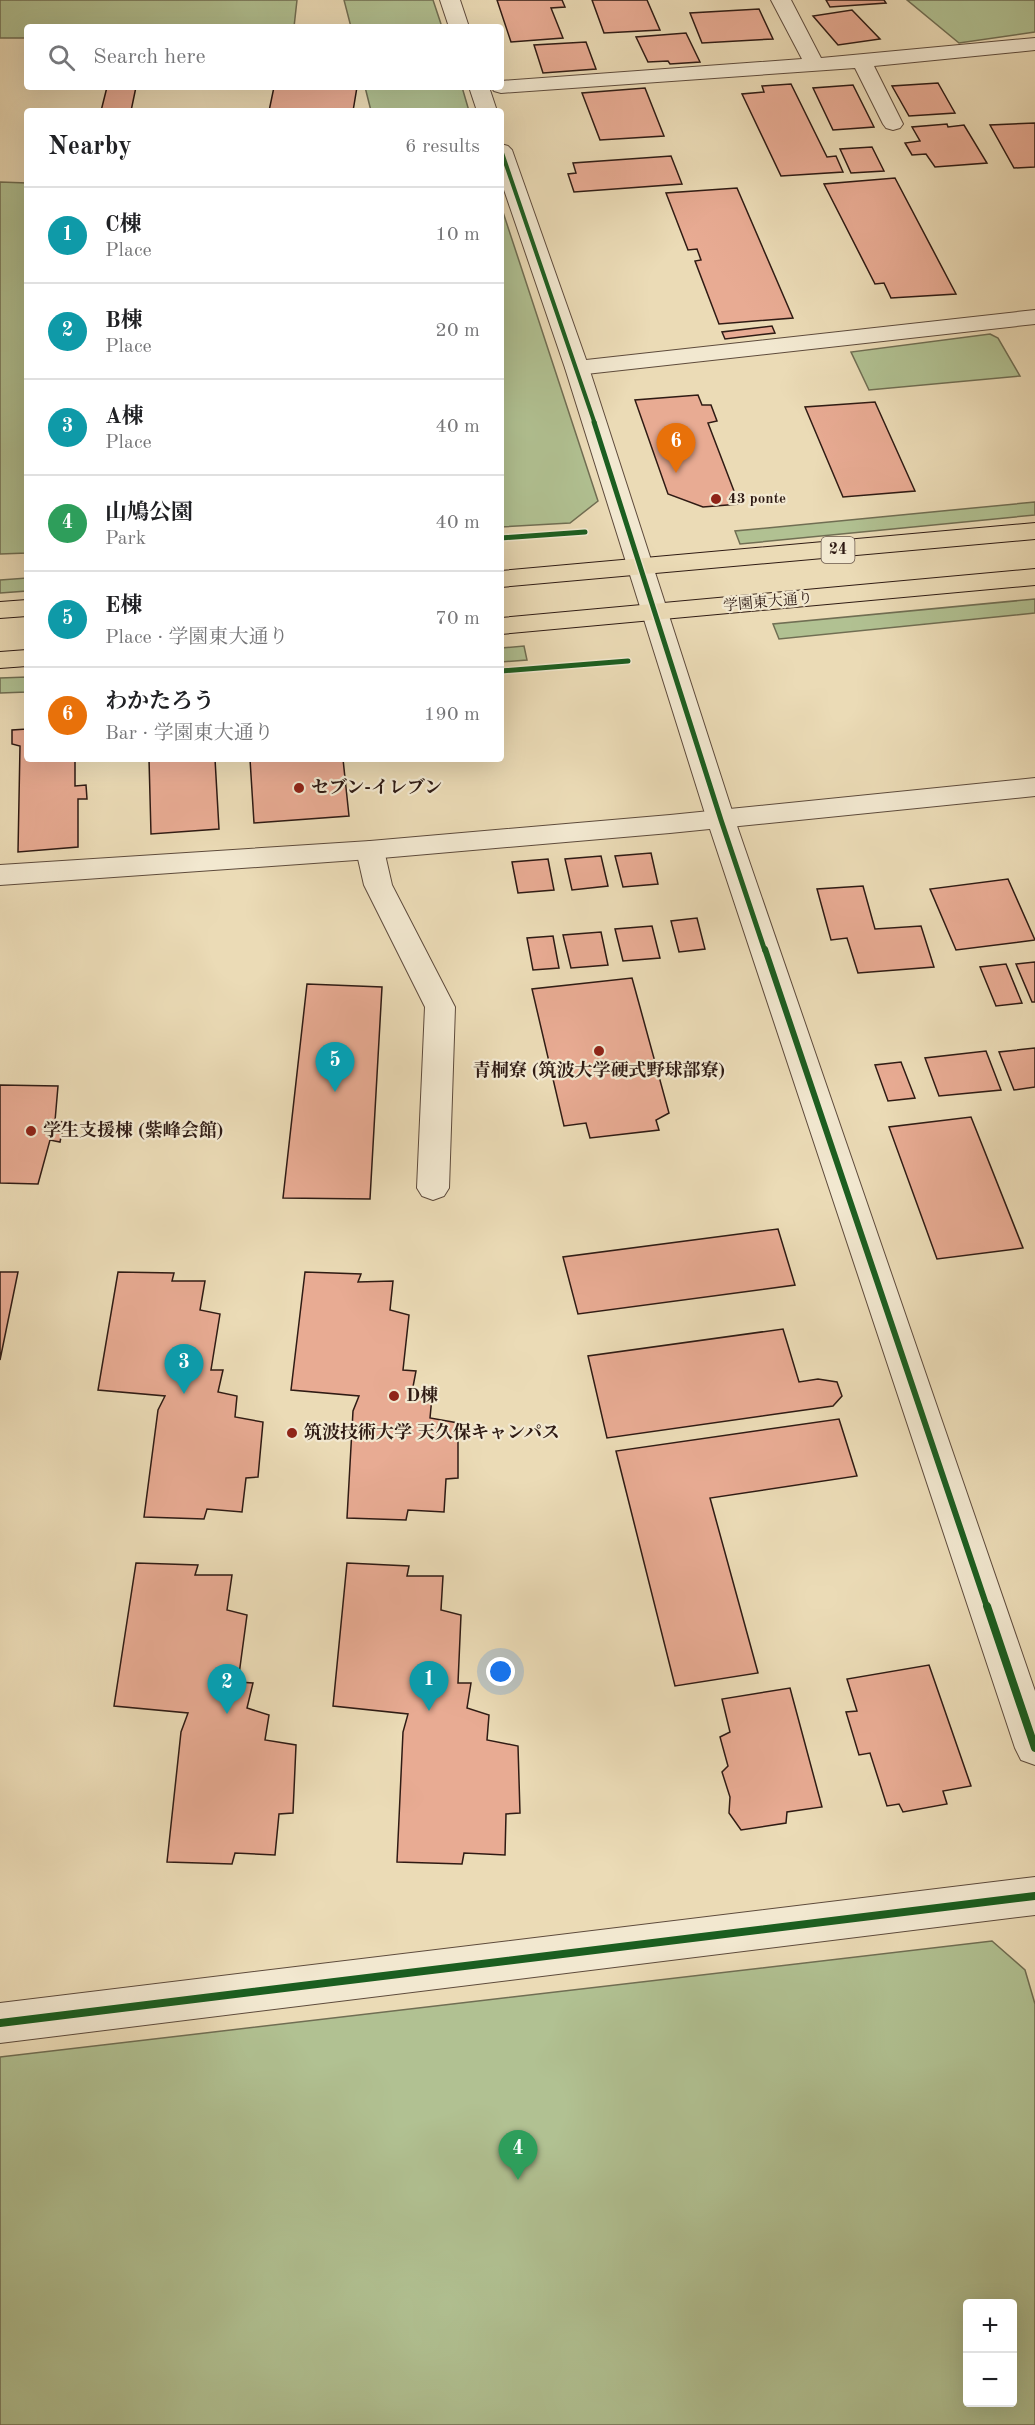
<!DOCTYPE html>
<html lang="en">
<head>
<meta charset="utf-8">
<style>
  :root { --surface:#fff; --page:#f2f2f2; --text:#202124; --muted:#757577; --line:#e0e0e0; --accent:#111827 }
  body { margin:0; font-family:"Old Standard TT","Noto Serif JP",serif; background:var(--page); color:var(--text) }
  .controls { position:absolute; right:18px; bottom:18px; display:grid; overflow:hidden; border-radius:6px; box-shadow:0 6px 24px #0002 }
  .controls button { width:54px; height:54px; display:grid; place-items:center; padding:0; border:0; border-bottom:2px solid var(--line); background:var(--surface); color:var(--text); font:30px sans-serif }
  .you { position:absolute; left:501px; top:1672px; width:21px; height:21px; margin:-15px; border:4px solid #fff; border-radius:50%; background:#1a73e8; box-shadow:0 0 0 9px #1a73e833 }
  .badge { display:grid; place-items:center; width:39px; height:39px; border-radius:50%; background:var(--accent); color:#fff; font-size:20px; font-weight:700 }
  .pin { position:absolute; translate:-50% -50px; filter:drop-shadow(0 2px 3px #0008) }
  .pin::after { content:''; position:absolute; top:32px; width:21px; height:18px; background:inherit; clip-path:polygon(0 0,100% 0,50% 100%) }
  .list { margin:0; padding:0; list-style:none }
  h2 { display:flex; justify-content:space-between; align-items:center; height:78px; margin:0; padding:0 24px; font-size:26px }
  h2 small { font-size:20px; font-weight:400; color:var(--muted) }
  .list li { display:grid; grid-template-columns:39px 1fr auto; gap:18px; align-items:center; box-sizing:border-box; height:96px; padding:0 24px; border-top:2px solid var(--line) }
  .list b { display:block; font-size:22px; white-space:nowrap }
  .list p { margin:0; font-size:20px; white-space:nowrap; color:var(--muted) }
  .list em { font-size:20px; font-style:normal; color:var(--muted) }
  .icon { flex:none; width:33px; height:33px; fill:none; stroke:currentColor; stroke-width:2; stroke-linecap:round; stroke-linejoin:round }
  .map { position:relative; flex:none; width:1035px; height:2425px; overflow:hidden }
  .search { position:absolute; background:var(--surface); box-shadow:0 6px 24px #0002; left:24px; top:24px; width:480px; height:66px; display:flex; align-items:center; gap:15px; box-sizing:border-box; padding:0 21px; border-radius:6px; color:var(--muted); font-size:22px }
  .panel { position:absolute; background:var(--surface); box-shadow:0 6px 24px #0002; left:24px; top:108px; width:480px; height:654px; border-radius:6px }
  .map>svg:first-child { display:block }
  .green { fill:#b1c192; stroke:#706e53; stroke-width:1.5; fill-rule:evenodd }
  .building { fill:#e8ab93; stroke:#2f1b14; stroke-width:1.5 }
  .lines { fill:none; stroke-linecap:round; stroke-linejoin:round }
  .service-casing { stroke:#5e4b3c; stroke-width:2 }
  .minor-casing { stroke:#5e4b3c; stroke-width:2 }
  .tertiary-casing { stroke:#5e4b3c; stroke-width:2 }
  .primary-casing { stroke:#2f1b14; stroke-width:2 }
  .service { fill:#f2e8d0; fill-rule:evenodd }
  .minor { fill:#f2e8d0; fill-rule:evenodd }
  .tertiary { fill:#f2e8d0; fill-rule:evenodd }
  .primary { fill:#ebdbb6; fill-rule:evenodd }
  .cycleway-far3-casing { stroke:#f2e8d0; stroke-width:6 }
  .cycleway-far2-casing { stroke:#f2e8d0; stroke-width:8 }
  .cycleway-far1-casing { stroke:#f2e8d0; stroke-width:10 }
  .cycleway-casing { stroke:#f2e8d0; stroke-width:11 }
  .cycleway-far3 { stroke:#1b5e20; stroke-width:4 }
  .cycleway-far2 { stroke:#1b5e20; stroke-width:5 }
  .cycleway-far1 { stroke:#1b5e20; stroke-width:6 }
  .cycleway { stroke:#1b5e20; stroke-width:8 }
  .poi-dot { fill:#8f2418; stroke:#f2e8d0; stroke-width:2 }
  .labels { text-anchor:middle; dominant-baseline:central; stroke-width:4.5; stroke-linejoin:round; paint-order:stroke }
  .far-poi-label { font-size:15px; font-weight:bold; fill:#2f1b14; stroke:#f2e8d0; text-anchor:start }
  .far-street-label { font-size:15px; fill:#2f1b14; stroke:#f2e8d0 }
  .shield { fill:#f2e8d0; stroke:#6a584c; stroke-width:1.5 }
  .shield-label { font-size:16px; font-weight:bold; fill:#2f1b14 }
  .poi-label { font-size:18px; font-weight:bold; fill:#2f1b14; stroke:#f2e8d0; text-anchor:start }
</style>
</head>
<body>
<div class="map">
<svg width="1035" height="2425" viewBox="0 0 1035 2425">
  <rect width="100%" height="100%" fill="#ebdbb6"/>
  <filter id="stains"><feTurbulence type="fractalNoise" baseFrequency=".00333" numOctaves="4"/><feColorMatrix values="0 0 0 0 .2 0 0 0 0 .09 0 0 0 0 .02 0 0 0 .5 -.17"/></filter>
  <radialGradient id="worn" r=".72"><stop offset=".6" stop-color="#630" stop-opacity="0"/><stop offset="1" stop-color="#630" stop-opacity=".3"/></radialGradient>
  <g class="green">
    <path d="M0 0H297L294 27H27V38H0Z"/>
    <path d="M344 0H433L442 27H351Z"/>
    <path d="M907 0H1035V32L959 43Z"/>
    <path d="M365 87H462L469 111H371Z"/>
    <path d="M0 182 27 183V553L0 554Z"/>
    <path d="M501 206 598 501 570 523 501 527Z"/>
    <path d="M990 334 998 338 1020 376 869 390 851 352Z"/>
    <path d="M1035 502V515L740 544 735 531Z"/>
    <path d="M27 578V591L0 593V580Z"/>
    <path d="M1035 599V613L779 639 773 624Z"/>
    <path d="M524 646 527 660 501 662V648Z"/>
    <path d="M27 677V692L0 693V678Z"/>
    <path d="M992 1941 1025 1970 1035 2004V2425H0V2057ZM968 2304H1012V2402H968Z"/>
  </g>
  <g class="building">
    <path d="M497 0H562L565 7 551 8 563 38 511 42Z"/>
    <path d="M592 0H647L660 30 604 33Z"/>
    <path d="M826 0H884L886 3 830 7Z"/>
    <path d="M759 9 773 39 702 43 690 13Z"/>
    <path d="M852 10 880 39 838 45 813 16Z"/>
    <path d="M686 33 700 62 670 64 668 61 648 62 636 37Z"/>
    <path d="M586 42 596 69 543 73 534 45Z"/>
    <path d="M938 83 955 113 909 116 892 86Z"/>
    <path d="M791 84 827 157 836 156 843 172 781 176 742 94 764 92 762 86Z"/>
    <path d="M853 85 874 127 833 130 813 88Z"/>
    <path d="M107 87H136L131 111H101Z"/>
    <path d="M274 87H357L353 111H269Z"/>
    <path d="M645 88 664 136 600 140 582 93Z"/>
    <path d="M1035 123V167L1014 168 990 125Z"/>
    <path d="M947 124 948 127 964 125 987 163 935 167 926 154 912 155 905 143 920 141 912 127Z"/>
    <path d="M872 147 884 171 851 173 840 149Z"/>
    <path d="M671 156 682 184 574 192 568 174 576 173 573 163Z"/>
    <path d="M895 178 956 294 891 298 884 283 875 284 824 184Z"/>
    <path d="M737 188 793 318 719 324 695 261 701 260 697 249 688 250 666 193Z"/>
    <path d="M772 326 775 333 725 339 722 332Z"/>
    <path d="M698 395 702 405H711L717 421 708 423 739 504 703 507 668 494 635 400Z"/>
    <path d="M875 402 915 491 843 497 805 407Z"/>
    <path d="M27 729V759H75V786L86 785 87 799H78V847L18 852 20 746 12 744V730Z"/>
    <path d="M149 759H215L219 829 151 834Z"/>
    <path d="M250 759H343L349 816 254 823Z"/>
    <path d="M651 853 658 884 623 887 615 856Z"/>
    <path d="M601 856 608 886 572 890 565 859Z"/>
    <path d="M548 859 554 890 518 893 512 862Z"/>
    <path d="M1008 879 1035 940 956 950 930 889Z"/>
    <path d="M863 886 875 929 921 926 934 967 858 973 847 938 831 940 817 889Z"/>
    <path d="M697 918 705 949 679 952 671 921Z"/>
    <path d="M652 926 660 958 623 961 615 929Z"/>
    <path d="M601 932 608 965 571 968 563 935Z"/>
    <path d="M553 936 559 968 533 970 527 938Z"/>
    <path d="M1035 962V1002H1032L1016 964Z"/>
    <path d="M1006 964 1022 1003 996 1006 980 967Z"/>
    <path d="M632 978 669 1113 656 1120 659 1130 590 1138 586 1123 564 1126 532 989Z"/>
    <path d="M307 984 382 987 370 1199 283 1198Z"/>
    <path d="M1035 1048V1087L1014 1090 999 1052Z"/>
    <path d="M986 1051 1001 1090 939 1096 925 1058Z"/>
    <path d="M901 1062 915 1098 888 1101 875 1065Z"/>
    <path d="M0 1085 58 1086 55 1121 64 1122 60 1142 50 1140 38 1184 0 1183Z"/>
    <path d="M971 1117 1023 1248 937 1259 889 1127Z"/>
    <path d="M778 1229 795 1285 578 1314 563 1257Z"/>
    <path d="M0 1272H18L0 1360Z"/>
    <path d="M118 1272 174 1273 172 1281H205L200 1310 220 1314 211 1370H223L218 1392 237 1396 235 1417 263 1422 258 1477 246 1478 242 1512 207 1509 204 1519 144 1517 158 1410 165 1396 98 1390Z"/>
    <path d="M305 1272 361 1274 358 1282 393 1281 390 1310 409 1315 403 1370 416 1371 412 1392 432 1397 430 1418 458 1423V1478L446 1479 444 1512 408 1510 406 1520 347 1518 353 1411 359 1396 291 1390Z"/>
    <path d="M783 1329 799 1382 818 1379 837 1382 842 1396 833 1406 607 1438 588 1356Z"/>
    <path d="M839 1419 857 1476 710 1498 758 1673 675 1686 616 1451Z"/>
    <path d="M136 1563 198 1565 195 1575H232L227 1610 247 1615 238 1682 253 1683 247 1708 269 1715 265 1740 296 1745 293 1813 279 1814 275 1855 235 1853 232 1864 167 1862 181 1732 188 1713 114 1706Z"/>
    <path d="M347 1563 409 1566 407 1576H443L441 1610 461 1615 458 1683H471L467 1708 489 1715 487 1740 518 1746 520 1813 506 1814 505 1855 464 1853 462 1864 397 1862 403 1732 408 1714 333 1706Z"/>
    <path d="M929 1665 971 1786 943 1791 947 1804 903 1812 899 1804 887 1806 870 1753 859 1755 846 1712 857 1711 847 1679Z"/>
    <path d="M790 1688 822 1807 787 1812 786 1823 741 1830 729 1813 730 1797 722 1772 728 1766 720 1737 730 1732 722 1699Z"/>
  </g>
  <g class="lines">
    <defs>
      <path id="service" d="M370 841 380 844 384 850 392 885 455 1007 449 1188 444 1196 433 1200 422 1196 417 1188 425 1007 364 885 356 850 360 844Z"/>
      <g id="minor">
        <path d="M771 0H791L821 58 1035 38V50L874 66 903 124 900 128 893 130 886 128 883 124 855 68 501 93 494 91 491 87H501V81L802 59Z"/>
        <path d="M1035 310V324L577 375 569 373 565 368 569 363 577 361Z"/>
        <path d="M1035 778V796L670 833 370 859 0 885V865L370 841 670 815Z"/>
        <path d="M1035 1877V1915L0 2043V2003Z"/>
      </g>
      <g id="tertiary">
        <path d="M440 0H460L469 27H449Z"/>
        <path d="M469 87H489L497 111H477Z"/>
        <path d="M501 144 508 146 512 150 589 368 735 820 1035 1691V1765L1021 1760 1015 1748 707 820 565 368 501 181Z"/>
      </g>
      <g id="primary">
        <path d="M1035 523V539L501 587V571Z"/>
        <path d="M1035 569V585L501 634V618Z"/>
        <path d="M27 600V616L0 618V602Z"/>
        <path d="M27 650V666L0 668V652Z"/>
      </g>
    </defs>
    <use href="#service" class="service-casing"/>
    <use href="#minor" class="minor-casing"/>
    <use href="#tertiary" class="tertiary-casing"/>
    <use href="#primary" class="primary-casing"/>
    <use href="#service" class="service"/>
    <use href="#minor" class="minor"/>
    <use href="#tertiary" class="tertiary"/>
    <use href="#primary" class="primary"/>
    <defs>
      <path id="cycleway-far3" d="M501 150 595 424"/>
      <g id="cycleway-far2">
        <path d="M594 422 721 820 765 951"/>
        <path d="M501 538 585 532"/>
        <path d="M501 671 628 661"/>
      </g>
      <path id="cycleway-far1" d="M765 949 987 1607"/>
      <g id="cycleway">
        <path d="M987 1606 1035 1748"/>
        <path d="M0 2023 1035 1896"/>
      </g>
    </defs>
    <use href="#cycleway-far3" class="cycleway-far3-casing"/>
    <use href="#cycleway-far2" class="cycleway-far2-casing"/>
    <use href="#cycleway-far1" class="cycleway-far1-casing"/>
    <use href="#cycleway" class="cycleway-casing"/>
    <use href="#cycleway-far3" class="cycleway-far3"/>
    <use href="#cycleway-far2" class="cycleway-far2"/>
    <use href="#cycleway-far1" class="cycleway-far1"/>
    <use href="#cycleway" class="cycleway"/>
  </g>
  <g class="poi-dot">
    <circle cx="716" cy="499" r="6"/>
    <circle cx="299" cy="788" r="6"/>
    <circle cx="599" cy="1051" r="6"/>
    <circle cx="31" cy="1131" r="6"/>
    <circle cx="394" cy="1396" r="6"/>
    <circle cx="292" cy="1433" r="6"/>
  </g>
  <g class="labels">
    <g class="far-poi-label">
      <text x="728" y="499">43 ponte</text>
    </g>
    <g class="far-street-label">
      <text transform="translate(768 603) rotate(-5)">学園東大通り</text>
    </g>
    <rect class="shield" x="821.5" y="537" width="33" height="26" rx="4.5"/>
    <g class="shield-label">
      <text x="838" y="550">24</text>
    </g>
    <g class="poi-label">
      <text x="311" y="788">セブン-イレブン</text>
      <text x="599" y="1071" text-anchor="middle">青桐寮 (筑波大学硬式野球部寮)</text>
      <text x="43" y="1131">学生支援棟 (紫峰会館)</text>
      <text x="406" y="1396">D棟</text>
      <text x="304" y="1433">筑波技術大学 天久保キャンパス</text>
    </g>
  </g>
  <rect width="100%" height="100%" filter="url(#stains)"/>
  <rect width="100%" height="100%" fill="url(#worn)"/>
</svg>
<div class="controls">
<button>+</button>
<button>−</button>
</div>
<div class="you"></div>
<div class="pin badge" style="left:429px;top:1711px;background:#0f9aa8">1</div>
<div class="pin badge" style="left:227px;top:1714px;background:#0f9aa8">2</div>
<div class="pin badge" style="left:184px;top:1394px;background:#0f9aa8">3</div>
<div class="pin badge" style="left:518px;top:2180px;background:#2e9e5b">4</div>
<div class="pin badge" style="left:335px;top:1092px;background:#0f9aa8">5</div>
<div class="pin badge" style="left:676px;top:473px;background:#e8710a">6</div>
<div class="search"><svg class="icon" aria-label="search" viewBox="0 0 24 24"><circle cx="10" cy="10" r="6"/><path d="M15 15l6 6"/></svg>Search here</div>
<section class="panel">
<h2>Nearby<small>6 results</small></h2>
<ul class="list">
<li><span class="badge" style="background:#0f9aa8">1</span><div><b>C棟</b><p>Place</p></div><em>10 m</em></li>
<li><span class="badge" style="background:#0f9aa8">2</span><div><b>B棟</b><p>Place</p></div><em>20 m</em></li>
<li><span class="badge" style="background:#0f9aa8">3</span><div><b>A棟</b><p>Place</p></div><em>40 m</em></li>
<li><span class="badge" style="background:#2e9e5b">4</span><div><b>山鳩公園</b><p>Park</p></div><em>40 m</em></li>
<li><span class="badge" style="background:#0f9aa8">5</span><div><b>E棟</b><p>Place · 学園東大通り</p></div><em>70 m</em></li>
<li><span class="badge" style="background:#e8710a">6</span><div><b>わかたろう</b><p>Bar · 学園東大通り</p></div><em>190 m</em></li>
</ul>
</section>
</div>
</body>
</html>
